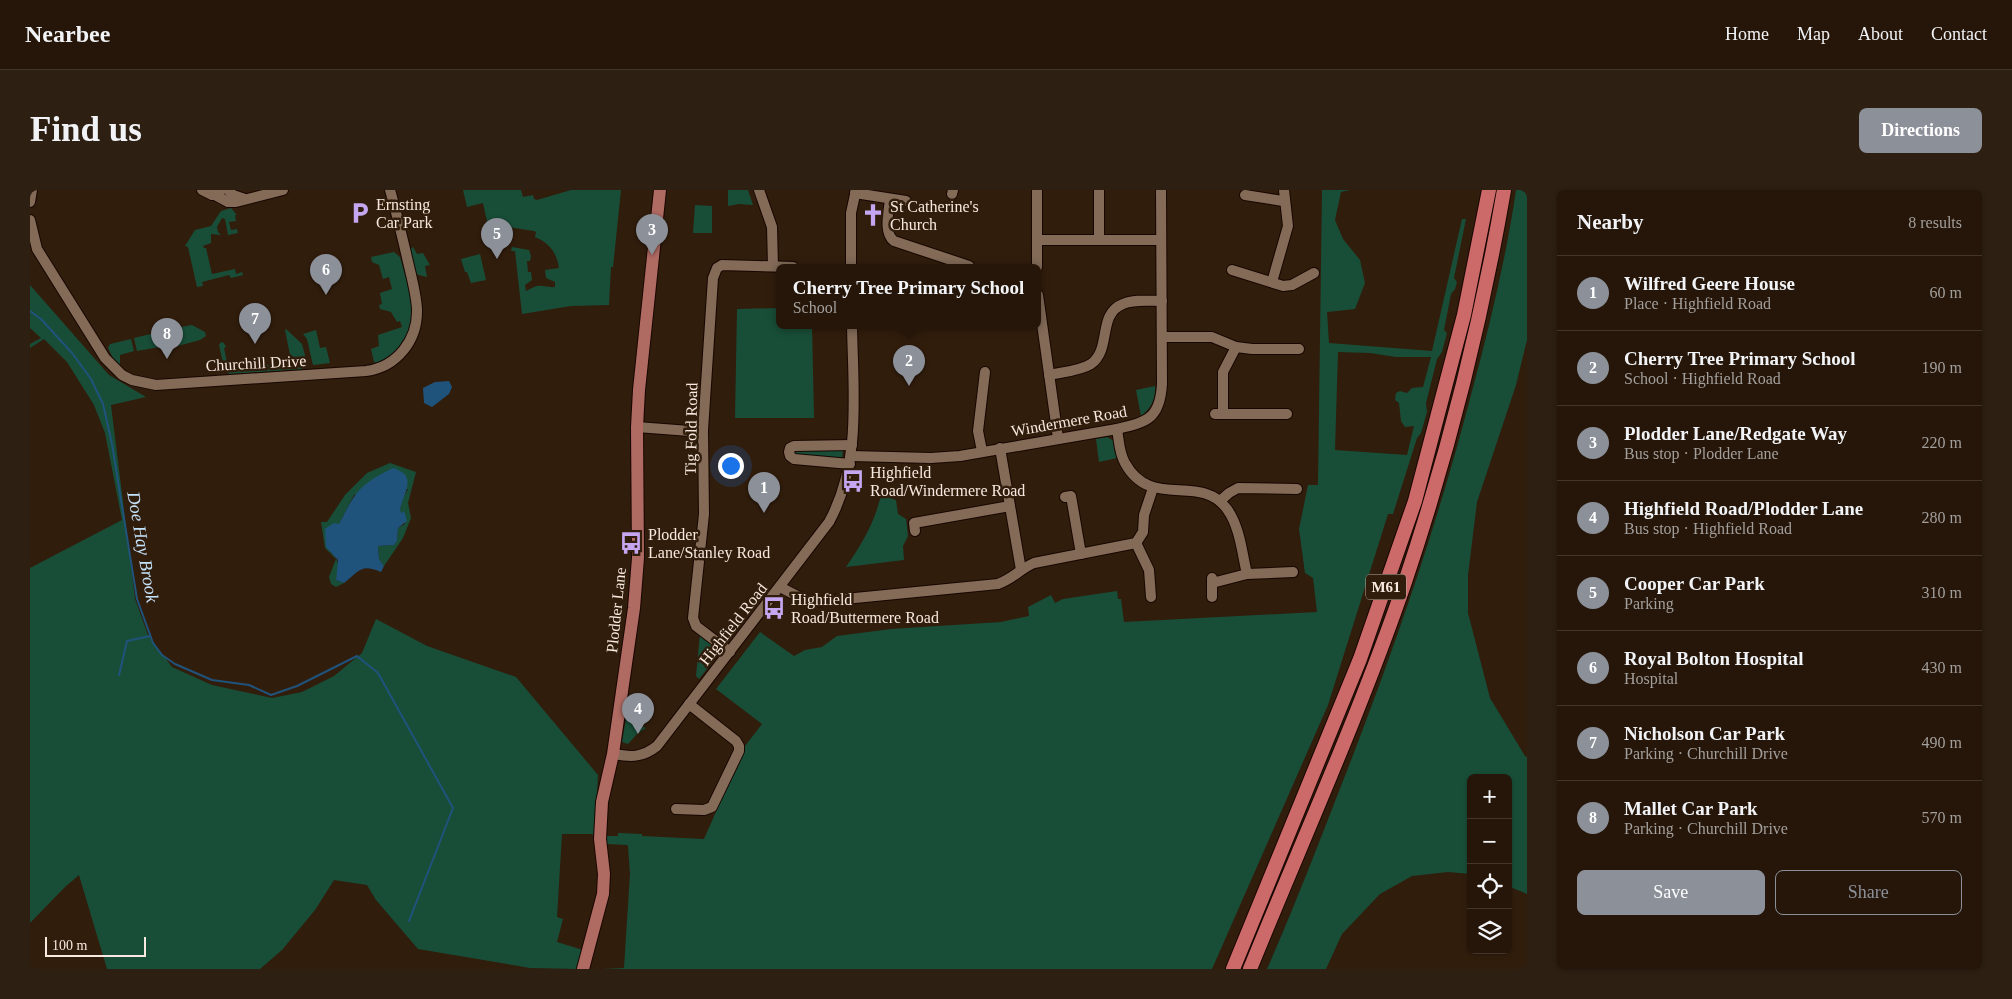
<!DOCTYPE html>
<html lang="en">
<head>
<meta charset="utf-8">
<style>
  :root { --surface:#251609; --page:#2d1f12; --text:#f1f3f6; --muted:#a39f9c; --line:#42352a; --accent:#8c9099 }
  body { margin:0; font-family:"Times New Roman",serif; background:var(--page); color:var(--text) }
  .controls { position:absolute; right:15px; bottom:15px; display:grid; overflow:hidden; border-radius:8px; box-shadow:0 1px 4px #0004 }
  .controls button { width:45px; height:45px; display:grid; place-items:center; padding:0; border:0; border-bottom:1px solid var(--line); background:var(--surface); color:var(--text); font:25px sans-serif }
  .scale { position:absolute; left:15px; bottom:12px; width:101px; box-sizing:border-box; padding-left:5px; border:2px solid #f7e9df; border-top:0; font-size:14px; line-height:18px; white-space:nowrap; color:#f7e9df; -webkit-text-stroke:4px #311d0c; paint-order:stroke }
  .you { position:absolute; left:700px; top:275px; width:18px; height:18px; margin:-12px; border:4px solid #fff; border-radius:50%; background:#1a73e8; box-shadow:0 0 0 8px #1a73e833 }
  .badge { display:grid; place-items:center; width:32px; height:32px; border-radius:50%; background:var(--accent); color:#fff; font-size:16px; font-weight:700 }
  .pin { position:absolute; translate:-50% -41px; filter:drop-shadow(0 1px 2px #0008) }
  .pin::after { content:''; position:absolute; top:26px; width:18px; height:15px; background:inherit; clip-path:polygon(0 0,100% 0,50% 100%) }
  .popup { position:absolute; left:746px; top:74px; width:265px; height:65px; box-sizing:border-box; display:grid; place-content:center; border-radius:8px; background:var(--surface); filter:drop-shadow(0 1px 4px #0005); font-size:16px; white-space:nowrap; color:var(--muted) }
  .popup b { font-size:19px; color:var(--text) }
  .popup::after { content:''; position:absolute; left:50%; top:100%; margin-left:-10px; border:10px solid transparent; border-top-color:var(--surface) }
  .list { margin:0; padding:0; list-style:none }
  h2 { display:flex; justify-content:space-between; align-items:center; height:65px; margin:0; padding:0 20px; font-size:21px }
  h2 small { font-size:16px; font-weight:400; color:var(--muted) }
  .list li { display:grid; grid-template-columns:32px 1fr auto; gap:15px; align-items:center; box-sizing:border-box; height:75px; padding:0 20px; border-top:1px solid var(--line) }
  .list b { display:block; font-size:19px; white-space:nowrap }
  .list p { margin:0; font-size:16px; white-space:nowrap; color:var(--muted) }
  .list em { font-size:16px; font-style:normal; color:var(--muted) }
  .actions { display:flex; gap:10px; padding:15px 20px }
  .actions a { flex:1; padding:11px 0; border:1px solid var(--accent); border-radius:8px; text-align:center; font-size:18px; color:var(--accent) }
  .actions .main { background:var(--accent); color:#fff }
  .icon { flex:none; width:28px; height:28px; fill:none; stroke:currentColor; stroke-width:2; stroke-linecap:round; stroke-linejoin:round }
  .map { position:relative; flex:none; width:1497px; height:779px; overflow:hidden; border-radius:8px }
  header { display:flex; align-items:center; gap:30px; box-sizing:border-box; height:70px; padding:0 25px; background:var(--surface); border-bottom:1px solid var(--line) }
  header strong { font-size:24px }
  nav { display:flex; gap:28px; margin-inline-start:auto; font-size:18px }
  .intro { display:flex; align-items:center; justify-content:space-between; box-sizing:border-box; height:120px; padding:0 30px }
  h1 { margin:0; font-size:35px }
  .button { padding:12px 22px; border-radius:8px; background:var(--accent); color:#fff; font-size:18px; font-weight:700 }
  main { display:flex; gap:30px; padding:0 30px }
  aside { flex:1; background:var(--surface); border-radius:8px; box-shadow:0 1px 4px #0004 }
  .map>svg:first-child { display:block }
  .green { fill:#184e38; fill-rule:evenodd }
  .water { fill:#20537c }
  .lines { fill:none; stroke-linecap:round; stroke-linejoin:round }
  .stream { stroke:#20537c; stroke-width:2 }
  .minor-casing { stroke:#180600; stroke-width:12 }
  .major-casing { stroke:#180600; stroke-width:14 }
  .highway-casing { stroke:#180600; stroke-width:16 }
  .minor { stroke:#836b58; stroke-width:10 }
  .major { stroke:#af6a62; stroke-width:12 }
  .highway { stroke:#cc6969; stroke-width:14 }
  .labels { text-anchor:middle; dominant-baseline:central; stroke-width:5; stroke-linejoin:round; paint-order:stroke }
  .shield { fill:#311d0c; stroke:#bcaca0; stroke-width:1 }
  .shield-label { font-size:15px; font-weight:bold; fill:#f7e9df }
  .poi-label { font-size:16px; fill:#f7e9df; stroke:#311d0c; text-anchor:start }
  .street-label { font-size:16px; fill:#f7e9df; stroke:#311d0c }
  .water-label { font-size:18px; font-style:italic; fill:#c5e2fb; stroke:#311d0c }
</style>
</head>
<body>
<header>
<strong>Nearbee</strong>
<nav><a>Home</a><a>Map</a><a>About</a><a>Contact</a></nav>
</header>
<div class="intro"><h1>Find us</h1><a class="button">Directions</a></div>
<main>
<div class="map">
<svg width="1497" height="779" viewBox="0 0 1497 779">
  <rect width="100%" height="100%" fill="#311d0c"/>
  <g class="green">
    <path d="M433 0H491L493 7 503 5 504 9 507 10 541 0H591L583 77H581L579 115 541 116 492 124 485 61H481L482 57 499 60 501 66 500 71H497L498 82H501L502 90 495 95 496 101C499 100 501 98 504 97 511 94 518 98 525 97V92L516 88 515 80 529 78C527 64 520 53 505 47L506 42 504 41 465 35 458 36 453 13 437 17Z"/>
    <path d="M698 0H718L723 15 709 14 698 16Z"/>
    <path d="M1292 0H1320L1311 2 1305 30 1313 49 1330 70 1335 93 1325 119 1297 122 1299 153 1402 161 1432 29H1436L1424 88 1427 92 1425 99 1421 104 1414 140 1417 143 1412 162 1407 169 1396 213 1397 222 1391 243 1387 248 1363 324H1358L1298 515 1182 779H572L594 778 600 684 598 656 597 655 577 654 562 644H532L527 727 533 729 527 752 553 760 548 779 500 778 388 759 346 710 337 695 304 690 285 720 252 760 230 779H77L49 685 35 697 0 733V378L92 330 75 243 64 215 37 172 14 149 0 158V154L11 148 0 138V95L79 185 116 207 81 215 105 409 118 445 142 477 182 495 242 508 272 502 304 486 332 463 346 429 397 456 486 487 568 585 565 637 576 646H588V643L612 644V646L674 649 715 556 732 534 686 499 730 442 764 466 775 460 792 457 807 446 861 439 971 432 999 426 998 417 1021 405 1025 413 1033 409 1087 401 1088 409H1091L1094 432 1287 422 1283 388 1275 383 1269 339 1278 295H1288ZM1308 162 1340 163 1366 167H1401L1393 197 1382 198 1377 203 1370 201 1366 203 1365 210 1369 213 1371 231 1375 237 1384 236 1377 265 1305 260Z"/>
    <path d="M1486 0H1497V150L1486 195 1447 312 1438 385V423L1460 508 1495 566 1497 567V704L1478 696V588H1441V684L1418 682 1382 686 1350 704 1312 744 1296 779H1237C1267 711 1293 642 1320 573 1367 451 1408 332 1441 205 1459 138 1476 69 1486 0Z"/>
    <path d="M665 15 682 16V43H663Z"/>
    <path d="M201 18 207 25H205L206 31 199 32 201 40 207 39 208 43 198 45 195 29 192 28 187 37 188 42 191 45 181 44V53L173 56 174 58H176L182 84 205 79 206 84 212 82 213 85 201 88 199 85 172 92 173 96 167 97 158 57 155 56 165 40 181 36 191 21Z"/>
    <path d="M383 57 387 64 393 63 400 75 395 76 397 87 385 84 379 60Z"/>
    <path d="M364 62 370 67C378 97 393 134 367 160 361 166 354 169 348 174L344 172 341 159 349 156 348 145 372 137 370 131 367 132 361 122 350 119 349 115 352 114 350 103 362 99 359 87 353 89 349 75 342 72 341 67Z"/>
    <path d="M450 64 456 90 441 93 437 82H435L431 69Z"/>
    <path d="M750 118V135H782L784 228H705L707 119Z"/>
    <path d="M162 135 175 142 176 146 170 150 144 157 139 139Z"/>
    <path d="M256 139 272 154 277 173 260 165 255 140Z"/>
    <path d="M137 140 141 155 107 161 104 148Z"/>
    <path d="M286 140 290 158 296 157 300 173 283 175 277 149 273 144Z"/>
    <path d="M101 149 104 161 90 165V176L83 168 78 158 80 154Z"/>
    <path d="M191 152 194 153 196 157 194 158 198 177 262 174 274 179 200 184 195 181 189 155Z"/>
    <path d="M1125 196C1126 209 1121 218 1111 226L1106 200Z"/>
    <path d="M1077 247 1084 251 1087 268 1069 272 1066 249Z"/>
    <path d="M813 258 812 270 766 266 762 262 763 260Z"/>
    <path d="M360 273 386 282 378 313 381 328 373 348 354 376 349 369 348 356 364 355 367 351 368 338 375 334 372 323 370 320 372 310 378 299 324 305 309 334 300 362C311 370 308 378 306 390L314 393 306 397 301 394 299 387 306 369 295 358 291 332H297L315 305 337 283Z"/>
    <path d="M851 305 866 310 868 324 876 329 878 346 873 356 874 370 816 377C832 354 845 332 851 305Z"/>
    <path d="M670 444 691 461 669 489 666 486Z"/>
    <path d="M596 529 616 538 607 544 598 554 592 552Z"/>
  </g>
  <g class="water">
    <path d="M419 191 422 197 419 204 402 217 394 213 393 198 405 192Z"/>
    <path d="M363 278C389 286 373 303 370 320L372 323 374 321 377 331 368 338 367 351 364 355 348 356 349 369 354 376 351 382C331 373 329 381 314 393L306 390 308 370 296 357 295 339 304 333 309 334C326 301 329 295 363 278Z"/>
  </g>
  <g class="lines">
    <g class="stream">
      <path d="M0 121 11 129 42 163 61 189 73 214 82 254 107 409 123 453 132 465 145 474 182 490 219 495 241 505 267 496 327 466 348 483 423 618 379 731"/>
      <path d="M89 485 97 451 120 446"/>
    </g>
    <defs>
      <g id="minor">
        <path d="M172 0 182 5 188 3 191 0"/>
        <path d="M198 0 203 5 215 9"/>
        <path d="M729 0 742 37 743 76"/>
        <path d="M1007 0V77"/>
        <path d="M1069 0V50"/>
        <path d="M825 3 876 11"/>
        <path d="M922 4 923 0"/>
        <path d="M185 5 198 12H206L253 0"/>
        <path d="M1215 5 1253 11"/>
        <path d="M860 9C859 21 853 43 864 51L939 76"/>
        <path d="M0 12 2 0"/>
        <path d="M0 30 7 59 75 168 92 185 102 190 126 195 336 181C367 177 388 150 387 119 386 101 380 82 376 63 371 42 366 21 360 0"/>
        <path d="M1007 50H1131"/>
        <path d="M821 77V23L826 0"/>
        <path d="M1202 80 1253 96 1262 95 1284 83"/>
        <path d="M1242 92 1258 36 1254 0"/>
        <path d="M1008 105 1028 248"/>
        <path d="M1132 147H1182L1206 157 1222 159H1269"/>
        <path d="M1019 185C1032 182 1050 181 1061 174 1082 159 1067 124 1093 114 1104 109 1120 111 1132 111"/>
        <path d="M1185 224H1257"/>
        <path d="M1193 224V182L1206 157"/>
        <path d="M607 237 673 242"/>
        <path d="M1087 239C1089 250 1089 263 1095 273 1121 321 1170 282 1197 319 1210 337 1212 363 1217 384"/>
        <path d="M970 258 991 380"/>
        <path d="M952 261 948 241 955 182"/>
        <path d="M821 266 901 268 930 266 1087 239C1118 232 1130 228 1132 194L1131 0"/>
        <path d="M820 274 764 269 760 266 759 262 760 258 764 256 822 255"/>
        <path d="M1035 307 1041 306 1051 364"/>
        <path d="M1190 311 1199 303 1208 298 1267 299"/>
        <path d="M885 341 884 333 980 316"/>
        <path d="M1106 353 1119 380 1121 407"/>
        <path d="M1182 393 1217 384 1263 382"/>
        <path d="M750 397 775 410 784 412 968 394C984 388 990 379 1004 373L1106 353 1113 342 1114 325 1123 298"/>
        <path d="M1182 407V388"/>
        <path d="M700 462 666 436 663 428 674 324 673 240 683 88 687 78 692 75 763 77"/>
        <path d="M583 564C601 567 612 568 627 556L799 332C832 272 823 201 822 135"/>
        <path d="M646 619 674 620 682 617 709 561V556L706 551 659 514"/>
      </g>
      <path id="major" d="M553 779 573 704 574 684 570 649 572 612 583 564 604 418 608 368 607 237 609 200 630 0"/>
      <g id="highway">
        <path d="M1203 779 1330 469 1385 311 1434 125 1459 0"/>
        <path d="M1220 779C1272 651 1330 523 1375 392 1418 264 1451 133 1474 0"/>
      </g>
    </defs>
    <use href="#minor" class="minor-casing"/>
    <use href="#major" class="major-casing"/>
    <use href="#highway" class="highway-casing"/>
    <use href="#minor" class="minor"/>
    <use href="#major" class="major"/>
    <use href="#highway" class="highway"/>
  </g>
  <defs>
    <symbol id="parking-bare" viewBox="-9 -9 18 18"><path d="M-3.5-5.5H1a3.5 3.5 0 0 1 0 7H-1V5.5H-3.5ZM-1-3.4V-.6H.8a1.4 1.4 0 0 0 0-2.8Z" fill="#c5a7f1" stroke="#311d0c" stroke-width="2.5" paint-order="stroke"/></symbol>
    <symbol id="church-bare" viewBox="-9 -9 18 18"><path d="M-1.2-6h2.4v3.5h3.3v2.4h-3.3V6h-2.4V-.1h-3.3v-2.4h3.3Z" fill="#c5a7f1" stroke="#311d0c" stroke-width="2.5" paint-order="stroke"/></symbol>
    <symbol id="bus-bare" viewBox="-9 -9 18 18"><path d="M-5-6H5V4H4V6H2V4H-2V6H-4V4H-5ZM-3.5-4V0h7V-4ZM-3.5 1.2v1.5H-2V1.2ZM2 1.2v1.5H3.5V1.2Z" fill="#c5a7f1" stroke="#311d0c" stroke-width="2.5" paint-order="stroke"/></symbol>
  </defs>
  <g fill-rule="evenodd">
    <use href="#parking-bare" x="314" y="7" width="32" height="32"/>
    <use href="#church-bare" x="827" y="9" width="32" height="32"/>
    <use href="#bus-bare" x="807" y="275" width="32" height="32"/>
    <use href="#bus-bare" x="585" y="337" width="32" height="32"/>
    <use href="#bus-bare" x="728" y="402" width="32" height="32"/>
  </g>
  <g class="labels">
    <rect class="shield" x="1336" y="384.5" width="40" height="25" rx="4"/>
    <g class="shield-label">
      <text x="1356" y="397">M61</text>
    </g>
    <g class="poi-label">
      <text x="346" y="14">Ernsting<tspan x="346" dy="18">Car Park</tspan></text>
      <text x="860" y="16">St Catherine's<tspan x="860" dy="18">Church</tspan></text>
      <text x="840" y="282">Highfield<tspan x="840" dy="18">Road/Windermere Road</tspan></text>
      <text x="618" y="344">Plodder<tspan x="618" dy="18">Lane/Stanley Road</tspan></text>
      <text x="761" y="409">Highfield<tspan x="761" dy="18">Road/Buttermere Road</tspan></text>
    </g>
    <g class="street-label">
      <text transform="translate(226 173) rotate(-3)">Churchill Drive</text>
      <text transform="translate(1039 231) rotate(-10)">Windermere Road</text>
      <text transform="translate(661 239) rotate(-89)">Tig Fold Road</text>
      <text transform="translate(586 420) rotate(-84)">Plodder Lane</text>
      <text transform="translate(703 434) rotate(-52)">Highfield Road</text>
    </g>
    <g class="water-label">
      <text transform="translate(113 357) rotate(80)">Doe Hay Brook</text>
    </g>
  </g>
</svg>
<div class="controls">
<button>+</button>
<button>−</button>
<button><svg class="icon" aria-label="locate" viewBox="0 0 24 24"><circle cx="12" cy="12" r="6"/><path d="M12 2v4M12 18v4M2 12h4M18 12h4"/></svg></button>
<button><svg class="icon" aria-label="layers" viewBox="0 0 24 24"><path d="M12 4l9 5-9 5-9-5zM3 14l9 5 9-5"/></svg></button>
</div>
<div class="scale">100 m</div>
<div class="you"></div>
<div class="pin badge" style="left:734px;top:323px">1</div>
<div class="pin badge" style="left:879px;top:196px">2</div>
<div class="popup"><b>Cherry Tree Primary School</b>School</div>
<div class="pin badge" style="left:622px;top:65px">3</div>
<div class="pin badge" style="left:608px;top:544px">4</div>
<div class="pin badge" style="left:467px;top:69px">5</div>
<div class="pin badge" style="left:296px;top:105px">6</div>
<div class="pin badge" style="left:225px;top:154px">7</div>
<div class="pin badge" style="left:137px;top:169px">8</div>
</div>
<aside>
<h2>Nearby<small>8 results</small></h2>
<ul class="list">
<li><span class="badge">1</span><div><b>Wilfred Geere House</b><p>Place · Highfield Road</p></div><em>60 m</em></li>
<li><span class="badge">2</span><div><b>Cherry Tree Primary School</b><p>School · Highfield Road</p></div><em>190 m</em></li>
<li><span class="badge">3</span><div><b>Plodder Lane/Redgate Way</b><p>Bus stop · Plodder Lane</p></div><em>220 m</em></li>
<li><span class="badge">4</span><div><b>Highfield Road/Plodder Lane</b><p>Bus stop · Highfield Road</p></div><em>280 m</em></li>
<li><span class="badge">5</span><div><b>Cooper Car Park</b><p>Parking</p></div><em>310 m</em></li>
<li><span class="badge">6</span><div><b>Royal Bolton Hospital</b><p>Hospital</p></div><em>430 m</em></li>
<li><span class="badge">7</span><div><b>Nicholson Car Park</b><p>Parking · Churchill Drive</p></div><em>490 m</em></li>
<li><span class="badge">8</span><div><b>Mallet Car Park</b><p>Parking · Churchill Drive</p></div><em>570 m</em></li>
</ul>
<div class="actions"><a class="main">Save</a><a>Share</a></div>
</aside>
</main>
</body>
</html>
